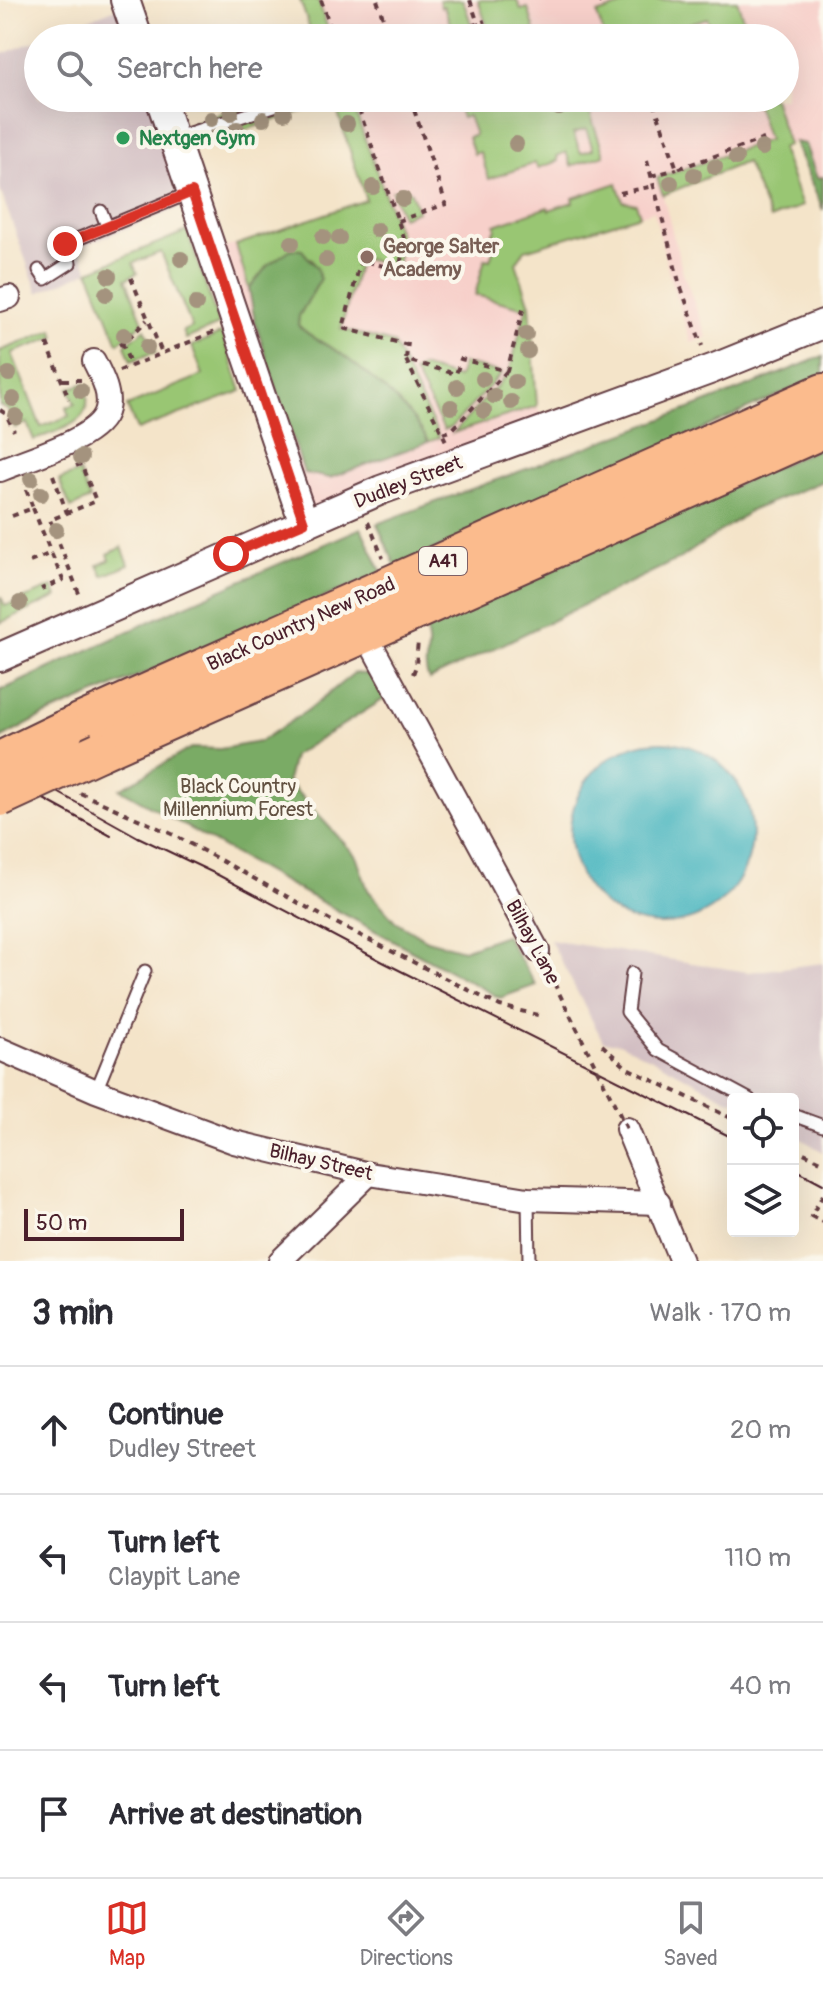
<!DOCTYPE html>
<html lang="en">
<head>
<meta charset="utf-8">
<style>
  :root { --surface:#fff; --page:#f2f2f3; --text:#2b2b33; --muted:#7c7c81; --line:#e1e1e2; --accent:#d93025 }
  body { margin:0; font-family:Pangolin,sans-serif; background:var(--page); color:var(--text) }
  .controls { position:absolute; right:24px; bottom:24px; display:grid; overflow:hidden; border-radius:8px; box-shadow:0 8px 32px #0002 }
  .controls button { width:72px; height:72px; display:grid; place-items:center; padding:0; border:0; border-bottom:2px solid var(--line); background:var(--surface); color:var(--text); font:40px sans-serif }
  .scale { position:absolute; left:24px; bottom:20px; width:160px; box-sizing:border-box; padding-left:8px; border:4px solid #4a1f2b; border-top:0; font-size:22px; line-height:28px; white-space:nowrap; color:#4a1f2b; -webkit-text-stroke:6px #fbf7ec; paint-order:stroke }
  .stop { position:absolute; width:24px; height:24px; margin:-18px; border:6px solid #d93025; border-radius:50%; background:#fff }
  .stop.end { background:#d93025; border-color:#fff; box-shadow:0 2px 8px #0008 }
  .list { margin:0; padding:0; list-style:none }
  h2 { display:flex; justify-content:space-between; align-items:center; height:104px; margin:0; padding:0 32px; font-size:34px }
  h2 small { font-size:26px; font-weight:400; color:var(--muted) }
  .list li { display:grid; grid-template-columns:52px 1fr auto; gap:24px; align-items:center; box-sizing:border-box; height:128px; padding:0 32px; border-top:2px solid var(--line) }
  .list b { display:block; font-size:30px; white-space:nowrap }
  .list p { margin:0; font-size:26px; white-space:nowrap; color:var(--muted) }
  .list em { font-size:26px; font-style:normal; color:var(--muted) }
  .icon { flex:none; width:44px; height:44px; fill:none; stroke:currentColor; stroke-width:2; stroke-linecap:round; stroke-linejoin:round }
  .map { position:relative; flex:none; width:823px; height:1261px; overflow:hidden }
  .search { position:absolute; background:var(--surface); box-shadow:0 8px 32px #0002; left:24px; right:24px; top:24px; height:88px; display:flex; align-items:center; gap:20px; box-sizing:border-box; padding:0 28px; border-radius:44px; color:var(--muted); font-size:30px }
  .sheet { height:616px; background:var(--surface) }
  nav { display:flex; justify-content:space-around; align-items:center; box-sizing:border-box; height:112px; border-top:2px solid var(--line); background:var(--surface); font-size:22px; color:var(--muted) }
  nav a { display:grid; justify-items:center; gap:4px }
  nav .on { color:var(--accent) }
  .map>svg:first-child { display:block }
  .built { fill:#f7d0ca }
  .industrial { fill:#d2bec2 }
  .green { fill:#99c673; stroke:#72724f; stroke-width:2; fill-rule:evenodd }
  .forest { fill:#7aab65; stroke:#626548; stroke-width:2 }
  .water { fill:#46b5bf; stroke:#486a75; stroke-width:2 }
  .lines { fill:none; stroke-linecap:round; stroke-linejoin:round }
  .service-casing { stroke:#643d43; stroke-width:15 }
  .minor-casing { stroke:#643d43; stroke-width:26 }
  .tertiary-casing { stroke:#643d43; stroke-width:32 }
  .trunk-casing { stroke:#643d43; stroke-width:42 }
  .path { stroke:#643d43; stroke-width:4; stroke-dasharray:6 6; stroke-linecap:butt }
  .service { stroke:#fff; stroke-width:11 }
  .minor { stroke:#fff; stroke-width:22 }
  .tertiary { stroke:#fff; stroke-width:28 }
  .trunk { stroke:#fbbb8d; stroke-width:38 }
  .tram { stroke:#4a1f2b; stroke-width:2 }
  .trunk-bridge-casing { stroke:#643d43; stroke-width:42; stroke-linecap:butt }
  .path-bridge { stroke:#643d43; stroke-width:4; stroke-dasharray:6 6; stroke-linecap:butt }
  .trunk-bridge { stroke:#fbbb8d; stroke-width:38 }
  .tree { fill:#a4937e }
  .route { stroke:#d93025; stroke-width:10 }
  .leisure-dot { fill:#2e9e5b; stroke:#fbf7ec; stroke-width:3 }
  .education-dot { fill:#8d6e63; stroke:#fbf7ec; stroke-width:3 }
  .labels { text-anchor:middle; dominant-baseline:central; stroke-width:8; stroke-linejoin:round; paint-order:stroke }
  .shield { fill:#fbf7ec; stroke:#7f6065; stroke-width:2 }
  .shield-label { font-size:18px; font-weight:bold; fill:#4a1f2b }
  .leisure-label { font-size:20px; font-weight:bold; fill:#27864d; stroke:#fbf7ec; text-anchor:start }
  .education-label { font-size:20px; font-weight:bold; fill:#785e54; stroke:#fbf7ec; text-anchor:start }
  .street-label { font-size:20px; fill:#4a1f2b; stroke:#fbf7ec }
  .park-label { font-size:20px; fill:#625141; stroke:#fbf7ec }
</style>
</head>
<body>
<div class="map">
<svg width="823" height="1261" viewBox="0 0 823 1261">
  <rect width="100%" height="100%" fill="#fbf7ec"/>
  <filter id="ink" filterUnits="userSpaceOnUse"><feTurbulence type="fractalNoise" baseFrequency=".0125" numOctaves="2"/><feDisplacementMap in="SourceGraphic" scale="16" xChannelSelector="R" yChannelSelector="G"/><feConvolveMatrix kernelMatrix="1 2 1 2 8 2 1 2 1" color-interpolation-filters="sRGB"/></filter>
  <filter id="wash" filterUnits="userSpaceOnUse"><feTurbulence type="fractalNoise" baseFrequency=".006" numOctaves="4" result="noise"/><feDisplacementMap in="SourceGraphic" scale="32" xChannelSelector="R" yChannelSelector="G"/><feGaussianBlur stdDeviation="1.8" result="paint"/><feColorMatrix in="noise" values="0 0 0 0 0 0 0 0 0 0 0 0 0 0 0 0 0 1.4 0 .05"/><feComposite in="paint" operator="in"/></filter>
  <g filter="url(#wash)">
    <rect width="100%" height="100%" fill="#f4e4c9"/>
    <path class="built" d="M300 0H823V210L794 142 663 196 683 273 707 337 691 343 669 274 654 211 525 250 516 263 530 305 537 406 549 430 304 523 212 252 366 200 333 101 202 144 194 123 262 98H785V38H313Z"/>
    <g class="industrial">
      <path d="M126 4 138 38H42Z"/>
      <path d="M38 40V98H160L195 202 79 247 89 271 38 293 0 190V55Z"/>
      <path d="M550 940 748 972 823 963V1152L793 1134V1099H733V1102L652 1059 619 1043 603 1041Z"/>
    </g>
    <g class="green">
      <path d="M300 0H318L331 38H313Z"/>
      <path d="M439 0H463L476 38H455L444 6 441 7Z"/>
      <path d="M478 0H517L521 10 528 8 537 37 491 38Z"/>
      <path d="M639 0H737L749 38H715L707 18 681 26 683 35 674 38H605L597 14Z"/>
      <path d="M261 98H285L196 127 194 123Z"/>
      <path d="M323 98 351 100 401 239 397 267 360 258 341 329 393 343 437 432 439 438 428 442C416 415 364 371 339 353 326 344 308 337 298 325L299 316 320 280 311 258 268 265 249 289 236 245 366 200 334 101 202 144 199 137Z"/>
      <path d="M495 98 499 107 506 98H585L604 155 571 166 566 152 557 156 558 161 538 168 535 163 489 179 480 152 474 154 468 137 475 135 468 116 462 118 455 99ZM586 129 593 149 581 153 573 133Z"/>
      <path d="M754 98H773L788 145 781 148 802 206 770 219 746 162 663 195 657 178 768 140Z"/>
      <path d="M617 183 623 201 636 204 640 215 525 250 516 263 530 305 537 406 453 433 509 373 527 306 521 307 475 295 485 259 490 260 497 237 492 235 496 229 495 225 548 207 549 210 573 202V198Z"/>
      <path d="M403 187 411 192 418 211 402 217 392 191Z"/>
      <path d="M187 231 219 325 186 339 183 331 192 327 161 252 133 263 137 273 126 279 143 322 118 343 89 271Z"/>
      <path d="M145 329 156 352 131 361 125 345Z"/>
      <path d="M53 330 56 337 12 353 41 427 69 416 66 408 75 404 69 388 84 384C99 423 62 428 34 440L27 423 15 428 8 410 0 406V351Z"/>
      <path d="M222 333 242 391 137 430 127 406 203 375 192 346Z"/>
      <path d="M463 363 502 373 452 427 444 430 414 372 422 367 458 378Z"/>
      <path d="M79 472 90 499 71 508 59 480Z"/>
      <path d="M122 547 129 565 103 576 98 565 110 560 108 554Z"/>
      <path d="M53 587 57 597 0 623 1 596 5 606Z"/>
    </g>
    <g class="forest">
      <path d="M794 142 805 144 817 178 823 177V210Z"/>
      <path d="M291 249 302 250 317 268 320 280 299 316 298 325C309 337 326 344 340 353 368 374 414 410 428 442L330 478 304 473 255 322 249 289 268 265Z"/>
      <path d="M823 356V375L396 567 377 524C526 468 676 417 823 356Z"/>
      <path d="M823 446V481L752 510 681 558 429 680C419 658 436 652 423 625Z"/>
      <path d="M361 528 382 573 41 717 0 739V691L179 608Z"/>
      <path d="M354 673 375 675 384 699 293 756 287 781 356 856 368 890 395 921 427 940 463 950 505 935 536 985 500 998 275 877 120 789 191 748 220 749 259 742 308 710Z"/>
    </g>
    <circle class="water" cx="661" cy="833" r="91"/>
  </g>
  <g filter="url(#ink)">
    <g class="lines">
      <defs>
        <g id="service">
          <path d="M174 138 299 98"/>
          <path d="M101 211 107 226"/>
          <path d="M39 270 45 279 70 263 65 244 192 192"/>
          <path d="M632 973 627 1012 658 1050 749 1099"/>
          <path d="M96 1091 145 971"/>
          <path d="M793 1115 823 1126"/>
          <path d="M528 1199 529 1261"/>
        </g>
        <g id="minor">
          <path d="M0 300 9 297"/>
          <path d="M0 470C26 459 101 439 107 409 111 393 101 375 94 361"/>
          <path d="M365 633 538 951"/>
          <path d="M0 1049 96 1091 234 1142 369 1174 528 1199 659 1203"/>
          <path d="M627 1129 681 1261"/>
          <path d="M280 1261 369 1174"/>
        </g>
        <g id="tertiary">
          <path d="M125 0 138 38"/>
          <path d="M160 98 304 523"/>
          <path d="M0 657 381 490 712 369 823 324"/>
        </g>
        <g id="trunk">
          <path d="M64 730 823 393"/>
          <path d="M100 751 823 429"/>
        </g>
      </defs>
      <use href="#service" class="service-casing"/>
      <use href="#minor" class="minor-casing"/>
      <use href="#tertiary" class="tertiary-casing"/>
      <use href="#trunk" class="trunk-casing"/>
      <g class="path">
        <path d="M321 0 334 38"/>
        <path d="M377 0 390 38"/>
        <path d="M470 0 483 38"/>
        <path d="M598 0 601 3"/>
        <path d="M471 26 485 21"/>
        <path d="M474 32 488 28"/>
        <path d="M355 98 405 241 399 270"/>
        <path d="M497 102 501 98"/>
        <path d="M654 103 677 169 767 138"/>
        <path d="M647 160 679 282 702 346"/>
        <path d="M651 176 677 169"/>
        <path d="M620 193 654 186"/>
        <path d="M398 221 446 204 410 98"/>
        <path d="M131 278 162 353"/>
        <path d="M47 343 69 399"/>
        <path d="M122 343 131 366"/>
        <path d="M119 345 125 342 147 320"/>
        <path d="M408 345 343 328 361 260 417 275"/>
        <path d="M406 359 408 342"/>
        <path d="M119 371 214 332"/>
        <path d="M63 380H82"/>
        <path d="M0 410 6 414 14 431"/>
        <path d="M443 433 452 430 507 371"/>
        <path d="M446 441 406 360 456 374 461 359 507 371 524 306"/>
        <path d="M76 466 81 464 96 501 50 520 80 596"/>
        <path d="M53 475 67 513"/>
        <path d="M33 508 51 553"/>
        <path d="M12 516 33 508 24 484"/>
        <path d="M368 522 383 558"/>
        <path d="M30 562 51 553 63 580 41 589"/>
        <path d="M413 674 416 666 418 639"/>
        <path d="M80 793 174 835 330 920 500 1006 542 1016"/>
        <path d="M602 1045 627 1068 733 1119"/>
        <path d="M793 1148 823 1162"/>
        <path d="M823 1195 811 1216 823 1222"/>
      </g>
      <use href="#service" class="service"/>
      <use href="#minor" class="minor"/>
      <use href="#tertiary" class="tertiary"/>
      <use href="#trunk" class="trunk"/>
      <g class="tram">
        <path d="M0 760 138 837 218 875 383 962 733 1138"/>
        <path d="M0 775 111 836"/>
        <path d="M793 1168 823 1184"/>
      </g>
      <defs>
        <g id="trunk-bridge">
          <path d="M0 761 64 730"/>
          <path d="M0 797 100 751"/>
        </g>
      </defs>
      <use href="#trunk-bridge" class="trunk-bridge-casing"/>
      <path class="path-bridge" d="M538 951 627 1129"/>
      <use href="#trunk-bridge" class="trunk-bridge"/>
    </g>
    <g class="tree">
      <circle cx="559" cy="108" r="8"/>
      <circle cx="231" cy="113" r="8"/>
      <circle cx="284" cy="113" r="8"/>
      <circle cx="211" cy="119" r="8"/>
      <circle cx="263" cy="119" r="8"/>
      <circle cx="347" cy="124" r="8"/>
      <circle cx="237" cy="129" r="8"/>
      <circle cx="217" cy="136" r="8"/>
      <circle cx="516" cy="144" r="8"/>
      <circle cx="762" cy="148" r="8"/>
      <circle cx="736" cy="158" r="8"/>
      <circle cx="715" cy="167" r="8"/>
      <circle cx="694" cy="175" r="8"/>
      <circle cx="671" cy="183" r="8"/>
      <circle cx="373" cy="187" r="8"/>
      <circle cx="403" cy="199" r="8"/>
      <circle cx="377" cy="230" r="8"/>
      <circle cx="323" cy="237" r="8"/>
      <circle cx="339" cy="238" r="8"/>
      <circle cx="292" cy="243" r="8"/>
      <circle cx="181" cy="259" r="8"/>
      <circle cx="326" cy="260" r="8"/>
      <circle cx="109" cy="276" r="8"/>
      <circle cx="106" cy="294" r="8"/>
      <circle cx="196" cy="304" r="8"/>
      <circle cx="526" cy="334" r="8"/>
      <circle cx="124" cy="335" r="8"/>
      <circle cx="147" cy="347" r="8"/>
      <circle cx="528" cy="351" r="8"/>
      <circle cx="9" cy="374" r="8"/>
      <circle cx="483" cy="379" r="8"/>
      <circle cx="515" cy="382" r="8"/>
      <circle cx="457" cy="387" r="8"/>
      <circle cx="81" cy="391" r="8"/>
      <circle cx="494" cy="396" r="8"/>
      <circle cx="13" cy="399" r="8"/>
      <circle cx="511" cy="402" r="8"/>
      <circle cx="451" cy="407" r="8"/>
      <circle cx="484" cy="411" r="8"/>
      <circle cx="16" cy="416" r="8"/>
      <circle cx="81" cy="457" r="8"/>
      <circle cx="31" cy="479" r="8"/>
      <circle cx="41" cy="494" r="8"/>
      <circle cx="56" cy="530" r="8"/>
      <circle cx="20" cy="603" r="8"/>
    </g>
  </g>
  <g class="lines" filter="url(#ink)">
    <path class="route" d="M65 244 192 192 304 523 231 554"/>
  </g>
  <circle class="leisure-dot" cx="123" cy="138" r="8"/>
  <circle class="education-dot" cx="367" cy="257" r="8"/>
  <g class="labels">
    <rect class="shield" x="419" y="547" width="48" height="28" rx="6"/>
    <g class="shield-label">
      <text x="443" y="561">A41</text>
    </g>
    <g class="leisure-label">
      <text x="139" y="138">Nextgen Gym</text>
    </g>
    <g class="education-label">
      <text x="383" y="246">George Salter<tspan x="383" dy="23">Academy</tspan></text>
    </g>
    <g class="street-label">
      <text transform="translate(408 482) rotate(-21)">Dudley Street</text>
      <text transform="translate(301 624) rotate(-24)">Black Country New Road</text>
      <text transform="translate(533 942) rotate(62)">Bilhay Lane</text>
      <text transform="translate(321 1162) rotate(13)">Bilhay Street</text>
    </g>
    <g class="park-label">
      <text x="238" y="786">Black Country<tspan x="238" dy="23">Millennium Forest</tspan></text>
    </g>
  </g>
</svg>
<div class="controls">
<button><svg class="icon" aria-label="locate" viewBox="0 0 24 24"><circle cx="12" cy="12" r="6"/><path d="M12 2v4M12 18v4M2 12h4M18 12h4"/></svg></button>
<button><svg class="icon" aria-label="layers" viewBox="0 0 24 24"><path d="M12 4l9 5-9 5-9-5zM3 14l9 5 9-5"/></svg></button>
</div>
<div class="scale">50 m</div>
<div class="stop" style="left:231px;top:554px"></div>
<div class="stop end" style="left:65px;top:244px"></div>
<div class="search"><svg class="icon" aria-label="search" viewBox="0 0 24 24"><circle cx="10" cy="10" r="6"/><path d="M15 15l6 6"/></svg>Search here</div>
</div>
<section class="sheet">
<h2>3 min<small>Walk · 170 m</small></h2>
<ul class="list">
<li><svg class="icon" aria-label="ahead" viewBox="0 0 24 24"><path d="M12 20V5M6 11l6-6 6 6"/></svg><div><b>Continue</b><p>Dudley Street</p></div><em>20 m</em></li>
<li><svg class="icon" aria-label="left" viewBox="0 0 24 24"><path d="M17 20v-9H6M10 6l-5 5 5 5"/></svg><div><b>Turn left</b><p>Claypit Lane</p></div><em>110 m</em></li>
<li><svg class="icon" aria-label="left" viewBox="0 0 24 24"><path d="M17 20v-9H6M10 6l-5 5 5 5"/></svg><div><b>Turn left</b></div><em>40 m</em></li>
<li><svg class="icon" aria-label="arrive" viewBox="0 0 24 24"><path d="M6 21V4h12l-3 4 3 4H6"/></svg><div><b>Arrive at destination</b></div></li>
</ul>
</section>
<nav>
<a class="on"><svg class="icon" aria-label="map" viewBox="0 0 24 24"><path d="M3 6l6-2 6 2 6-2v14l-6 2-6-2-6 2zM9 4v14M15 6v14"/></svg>Map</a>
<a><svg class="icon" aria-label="directions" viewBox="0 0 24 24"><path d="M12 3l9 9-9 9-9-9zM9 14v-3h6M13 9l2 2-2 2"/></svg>Directions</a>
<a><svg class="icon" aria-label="saved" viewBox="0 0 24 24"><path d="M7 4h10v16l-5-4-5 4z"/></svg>Saved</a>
</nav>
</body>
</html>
